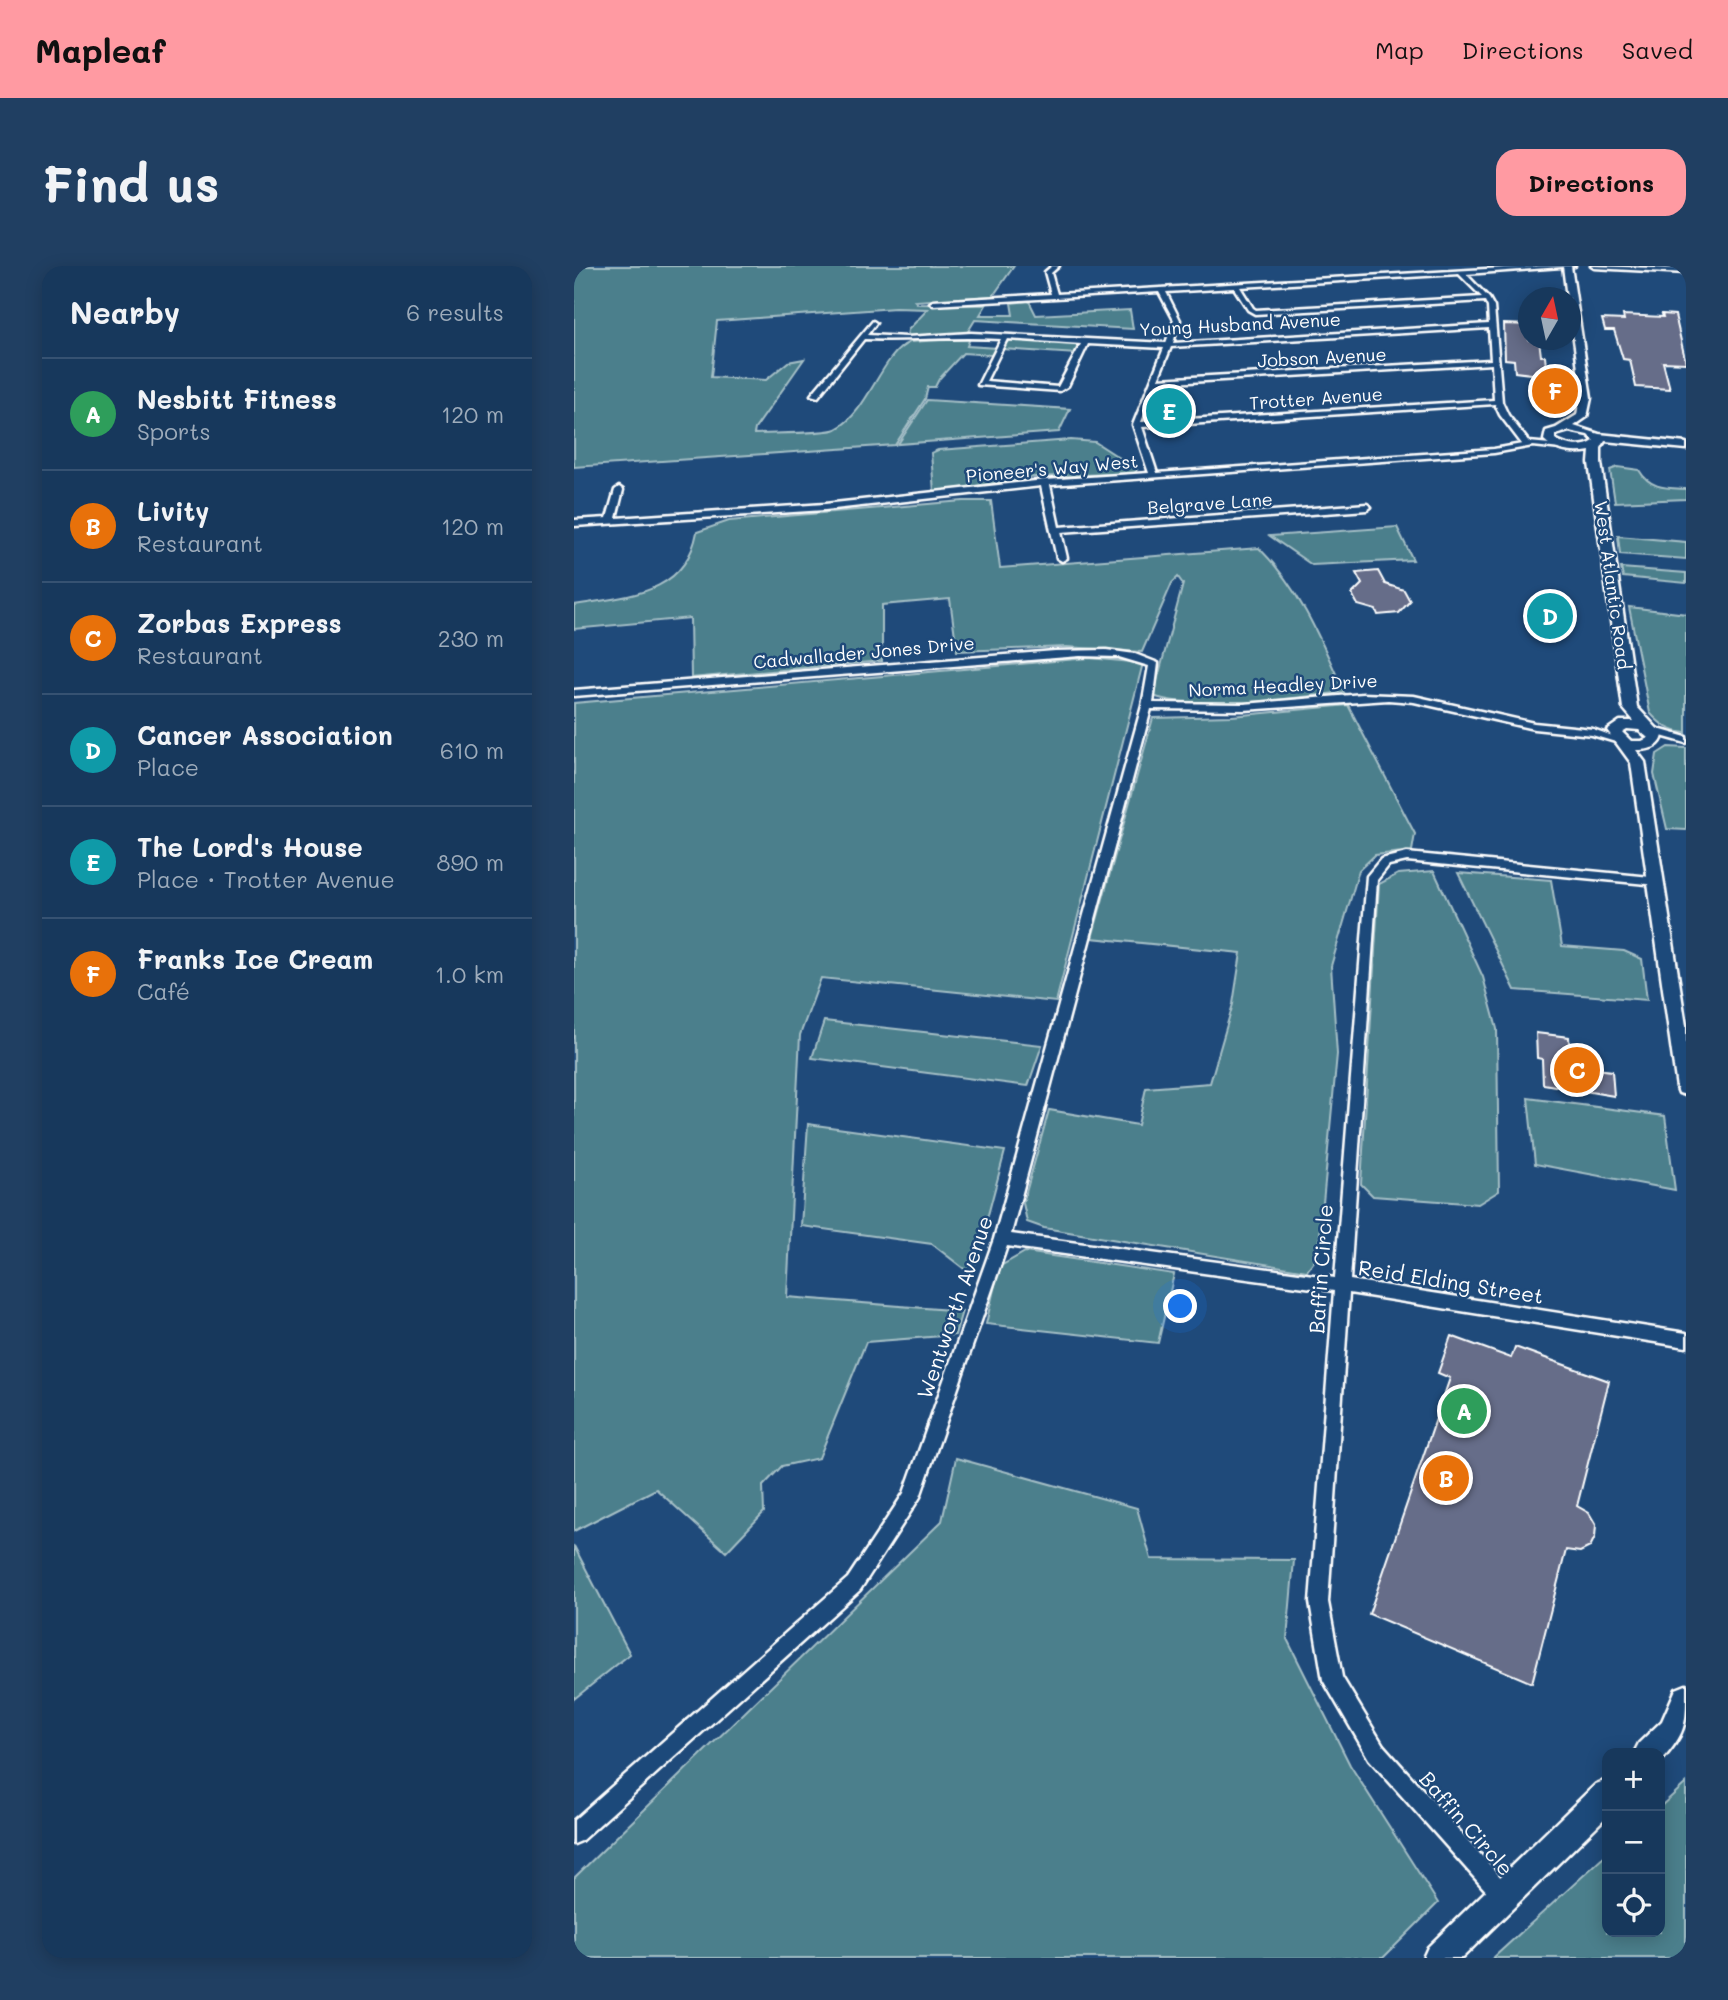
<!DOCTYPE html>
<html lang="en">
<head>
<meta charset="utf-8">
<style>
  :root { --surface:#17385c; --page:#203f62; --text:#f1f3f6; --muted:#9eacbb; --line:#365272; --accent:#ff9aa2 }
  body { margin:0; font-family:Mali,sans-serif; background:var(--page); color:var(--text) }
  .controls { position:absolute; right:21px; bottom:21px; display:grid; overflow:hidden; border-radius:14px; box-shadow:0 4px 18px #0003 }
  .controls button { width:63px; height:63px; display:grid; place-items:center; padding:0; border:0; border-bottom:2px solid var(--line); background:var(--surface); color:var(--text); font:35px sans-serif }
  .compass { position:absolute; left:944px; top:21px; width:63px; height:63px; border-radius:50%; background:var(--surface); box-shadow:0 4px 18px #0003; rotate:9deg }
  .you { position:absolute; left:607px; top:1041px; width:24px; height:24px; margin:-18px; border:5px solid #fff; border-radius:50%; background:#1a73e8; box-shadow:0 0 0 10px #1a73e833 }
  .badge { display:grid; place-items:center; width:46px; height:46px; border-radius:50%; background:var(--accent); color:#fff; font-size:23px; font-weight:700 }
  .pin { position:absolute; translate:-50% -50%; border:4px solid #fff; box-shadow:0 2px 7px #0006 }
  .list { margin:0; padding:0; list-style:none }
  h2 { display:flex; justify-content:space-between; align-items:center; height:91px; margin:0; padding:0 28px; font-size:30px }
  h2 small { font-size:23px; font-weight:400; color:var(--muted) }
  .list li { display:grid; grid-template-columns:46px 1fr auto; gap:21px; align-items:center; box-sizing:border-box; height:112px; padding:0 28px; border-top:2px solid var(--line) }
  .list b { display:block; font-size:26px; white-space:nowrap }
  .list p { margin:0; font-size:23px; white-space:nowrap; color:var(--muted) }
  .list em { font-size:23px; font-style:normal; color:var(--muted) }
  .icon { flex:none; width:38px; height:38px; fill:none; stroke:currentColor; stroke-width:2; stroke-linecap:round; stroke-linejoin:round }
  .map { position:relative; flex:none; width:1112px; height:1692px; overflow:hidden; border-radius:21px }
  header { display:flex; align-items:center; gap:42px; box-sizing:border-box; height:98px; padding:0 35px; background:var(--accent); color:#111 }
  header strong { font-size:33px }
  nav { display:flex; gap:38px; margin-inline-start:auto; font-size:24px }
  .intro { display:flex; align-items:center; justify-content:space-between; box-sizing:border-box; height:168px; padding:0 42px }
  h1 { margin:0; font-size:49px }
  .button { padding:18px 32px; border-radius:21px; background:var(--accent); color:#111; font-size:24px; font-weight:700 }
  main { display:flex; gap:42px; padding:0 42px }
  aside { flex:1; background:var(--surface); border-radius:21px; box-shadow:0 4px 18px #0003 }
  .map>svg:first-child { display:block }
  .green { fill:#4b7f8c; stroke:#a5bfc6; stroke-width:2 }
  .building { fill:#666d89; stroke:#fff; stroke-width:2 }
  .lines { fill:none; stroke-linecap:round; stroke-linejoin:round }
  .street-casing { stroke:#fff; stroke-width:5 }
  .secondary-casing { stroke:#fff; stroke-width:5 }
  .primary-casing { stroke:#fff; stroke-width:5 }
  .street { fill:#1f4a7a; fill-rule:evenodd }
  .secondary { fill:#1f4a7a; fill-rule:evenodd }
  .primary { fill:#1f4a7a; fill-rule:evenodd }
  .labels { text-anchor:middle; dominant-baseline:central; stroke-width:5; stroke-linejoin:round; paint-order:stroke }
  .far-street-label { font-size:18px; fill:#fff; stroke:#1f4a7a }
  .street-label { font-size:21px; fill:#fff; stroke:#1f4a7a }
</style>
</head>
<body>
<header>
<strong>Mapleaf</strong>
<nav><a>Map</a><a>Directions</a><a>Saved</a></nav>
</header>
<div class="intro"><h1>Find us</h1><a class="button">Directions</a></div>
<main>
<aside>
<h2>Nearby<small>6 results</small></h2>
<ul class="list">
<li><span class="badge" style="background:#2e9e5b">A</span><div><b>Nesbitt Fitness</b><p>Sports</p></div><em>120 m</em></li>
<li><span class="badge" style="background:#e8710a">B</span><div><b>Livity</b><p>Restaurant</p></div><em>120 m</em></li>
<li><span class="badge" style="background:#e8710a">C</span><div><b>Zorbas Express</b><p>Restaurant</p></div><em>230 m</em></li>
<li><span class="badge" style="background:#0f9aa8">D</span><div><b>Cancer Association</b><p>Place</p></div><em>610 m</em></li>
<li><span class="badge" style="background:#0f9aa8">E</span><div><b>The Lord's House</b><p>Place · Trotter Avenue</p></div><em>890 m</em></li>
<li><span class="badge" style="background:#e8710a">F</span><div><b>Franks Ice Cream</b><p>Café</p></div><em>1.0 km</em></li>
</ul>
</aside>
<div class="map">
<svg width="1112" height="1692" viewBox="0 0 1112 1692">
  <rect width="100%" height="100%" fill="#1f4a7a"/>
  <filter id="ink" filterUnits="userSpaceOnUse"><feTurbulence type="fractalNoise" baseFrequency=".0143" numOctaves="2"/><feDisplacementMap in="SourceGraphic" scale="14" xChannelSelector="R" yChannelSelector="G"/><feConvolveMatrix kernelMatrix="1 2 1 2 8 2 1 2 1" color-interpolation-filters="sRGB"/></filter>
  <g filter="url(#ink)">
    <g class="green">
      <path d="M0 0H440L419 30 341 35 344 38 412 39 406 49H439L437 37 455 35 462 49 556 44 559 63 401 54 393 67 333 70 334 64 354 43 321 42 143 55 137 111 192 114 214 96 230 93 181 163 180 168C196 167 252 168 262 163 295 146 307 88 336 76L396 72 393 80 423 82 418 89 389 87 365 113 361 121H354L351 133 321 179 0 201Z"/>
      <path d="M441 73 502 77 507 79 503 88 428 83 432 76Z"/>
      <path d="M353 134 496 143 485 166 324 178Z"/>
      <path d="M497 174 521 176 563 203 561 207 461 211 360 226 357 187 364 184Z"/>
      <path d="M1044 201 1065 204C1076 223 1092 222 1112 223V233L1041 236 1036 204Z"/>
      <path d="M389 235H417L426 302 685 282C726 323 747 374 770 426 721 432 624 446 579 430L609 318 604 311 598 317 568 386 493 381 383 385 376 333 308 339V395L117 412 116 352 0 363V339C52 330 111 330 123 266L155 255Z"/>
      <path d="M823 261 839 294 738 299 696 270Z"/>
      <path d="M1044 270 1112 276V293L1046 288Z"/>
      <path d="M1047 302 1112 307V317L1049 311Z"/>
      <path d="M1055 341 1112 348V467C1095 465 1087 459 1076 447Z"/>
      <path d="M515 392 569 397 482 736 247 712 226 769 213 1031 388 1045 381 1069 292 1076 245 1192 208 1200 189 1220 190 1246 152 1286 82 1223 0 1265V437Z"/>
      <path d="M774 439 841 568 838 585 801 589 785 604 757 700 763 788 744 990 733 1005 470 962 453 956 449 937 475 844 564 859 572 822 636 817 659 738 667 687 518 672 579 452 658 450Z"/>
      <path d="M1094 481 1112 482V564L1093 563 1080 508 1083 488Z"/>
      <path d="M860 605 909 711 923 763 925 925 904 938 799 930 787 918 805 618 824 608Z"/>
      <path d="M884 607 977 614 988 680 1050 685 1068 693 1073 734 941 724Z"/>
      <path d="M250 755 468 779 454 820 238 792Z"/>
      <path d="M954 832 1091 850 1101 924 961 898Z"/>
      <path d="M234 858 431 885 398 1009 358 978 227 960Z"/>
      <path d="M451 986 600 1008 584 1077 412 1058 425 1001Z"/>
      <path d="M382 1192 563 1242 577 1293 720 1294 713 1373 776 1499 864 1637 809 1692H0V1612L368 1255Z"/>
      <path d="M0 1280 56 1388 0 1433Z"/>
      <path d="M1112 1517V1692H919L1033 1588V1666H1086V1541Z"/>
    </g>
    <g class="building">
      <path d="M1088 48 1101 49 1112 97 1089 96 1096 123 1062 121 1056 94 1049 93 1040 64H1031L1028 53 1050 54 1049 49 1089 51Z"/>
      <path d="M930 58 955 59V74H965L967 90H971L973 110 941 106 940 94 931 93Z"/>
      <path d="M804 305 811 318 830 324 836 335 825 347 804 349 802 344 784 339 778 328 788 318 782 307Z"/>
      <path d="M956 340 989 342 991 357H958Z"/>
      <path d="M962 767 995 771 996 792 1005 794 1006 801 1038 805 1040 830 969 818 968 793 963 792Z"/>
      <path d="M877 1070 937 1092 941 1081 1035 1115 1003 1240 1015 1247 1022 1259 1021 1271 1016 1281 1006 1286 992 1284 958 1417 795 1348 876 1112 864 1107Z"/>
    </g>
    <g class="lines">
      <defs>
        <g id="street">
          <path d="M478 0H485L477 7 483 28 965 0H1001L892 8 915 32 920 41 928 136 934 149 955 176 987 179 991 181 987 183 959 180 920 187 476 219 485 261 793 238 797 241 793 244 487 266 493 292 488 295 483 292 467 220 251 244 0 260V254L33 252 41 224 45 221 49 224 42 252 251 238 471 214 575 207 559 159 590 82 514 78 494 120 486 125 404 119 427 73C381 70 335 75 290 73L244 131 237 129 299 55 302 57 293 69 333 71 397 67 592 77 600 54 585 26 359 39 356 37 359 35 477 28 471 6ZM885 8 908 31 682 44 679 42 666 21ZM660 22 674 44 681 48 911 35 914 41 915 58 599 77 606 54 592 26ZM915 62 917 94 584 113 597 81ZM433 73 507 78 484 121 412 115ZM918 98 920 134 567 156 582 118ZM921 138 926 149 948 178 920 183 583 207 568 161Z"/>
          <path d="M1017 0 1112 3V7L1020 2Z"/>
          <path d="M532 384 561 388 584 397 579 437 670 438 789 428 840 430 960 457 1019 463 1050 474 1045 477 1018 469 960 463 840 436 814 434 670 444 577 443 437 968 761 1012 793 610 807 593 833 587 1087 612 1089 615 1083 619 833 595 815 599 803 614 776 1014 1112 1067V1081L775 1027 754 1336 768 1411 809 1479 937 1623 941 1630 937 1637 930 1641 923 1637 795 1493 749 1414 736 1336 760 1025 433 980 346 1231 286 1324 7 1575 0 1578V1554L274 1312 330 1227 420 973 568 440 575 400 545 391 506 390 0 430V424L481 385Z"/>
          <path d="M1077 461 1112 471V477L1073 466V462Z"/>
        </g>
        <path id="secondary" d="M989 0H997L1017 132 1013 151 1000 160 1025 168 1112 177V183L1031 175 1027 182V197L1063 441 1089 469C1087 482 1074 484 1062 484L1071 496 1112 760V829L1105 827 1103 822 1057 497 1033 464 1046 455H1060L1049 442 1015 197 1016 185C1000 188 982 186 970 174L972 165 982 162 1003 149C1011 112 996 70 996 32H993ZM995 165 1014 169 1020 175C1008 183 993 180 981 173V169ZM1053 463 1065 464 1074 472 1068 475H1057L1048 466Z"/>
        <g id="primary">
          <path d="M1112 1419C1112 1463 1112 1465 1086 1497V1487H1060L1065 1477 1088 1455 1102 1423Z"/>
          <path d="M1033 1514V1550L888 1692H849L854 1681 1022 1518Z"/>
        </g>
      </defs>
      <use href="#street" class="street-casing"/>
      <use href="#secondary" class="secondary-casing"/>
      <use href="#primary" class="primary-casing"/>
      <use href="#street" class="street"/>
      <use href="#secondary" class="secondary"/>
      <use href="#primary" class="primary"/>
    </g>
  </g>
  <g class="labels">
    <g class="far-street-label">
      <text transform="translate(666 58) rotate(-3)">Young Husband Avenue</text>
      <text transform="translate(748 91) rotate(-3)">Jobson Avenue</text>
      <text transform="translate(742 132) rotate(-4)">Trotter Avenue</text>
      <text transform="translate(478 202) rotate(-5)">Pioneer's Way West</text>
      <text transform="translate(636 237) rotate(-4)">Belgrave Lane</text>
      <text transform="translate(1039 319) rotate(82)">West Atlantic Road</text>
      <text transform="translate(290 386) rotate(-5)">Cadwallader Jones Drive</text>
      <text transform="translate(709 419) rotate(-3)">Norma Headley Drive</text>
    </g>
    <g class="street-label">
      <text transform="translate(746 1003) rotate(-86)">Baffin Circle</text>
      <text transform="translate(877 1015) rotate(9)">Reid Elding Street</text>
      <text transform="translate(380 1041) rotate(-71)">Wentworth Avenue</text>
      <text transform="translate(893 1557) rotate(49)">Baffin Circle</text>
    </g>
  </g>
</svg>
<div class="controls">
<button>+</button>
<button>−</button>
<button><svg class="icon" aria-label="locate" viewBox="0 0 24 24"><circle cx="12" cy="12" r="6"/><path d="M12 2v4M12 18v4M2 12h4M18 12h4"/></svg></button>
</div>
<svg class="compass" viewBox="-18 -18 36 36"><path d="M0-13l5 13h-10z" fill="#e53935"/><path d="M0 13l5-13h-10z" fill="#9eacbb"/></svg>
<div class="you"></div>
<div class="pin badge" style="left:890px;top:1145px;background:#2e9e5b">A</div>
<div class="pin badge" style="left:872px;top:1212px;background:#e8710a">B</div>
<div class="pin badge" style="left:1003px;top:804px;background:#e8710a">C</div>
<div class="pin badge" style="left:976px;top:350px;background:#0f9aa8">D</div>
<div class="pin badge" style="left:595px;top:145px;background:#0f9aa8">E</div>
<div class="pin badge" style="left:981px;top:125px;background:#e8710a">F</div>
</div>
</main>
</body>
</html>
